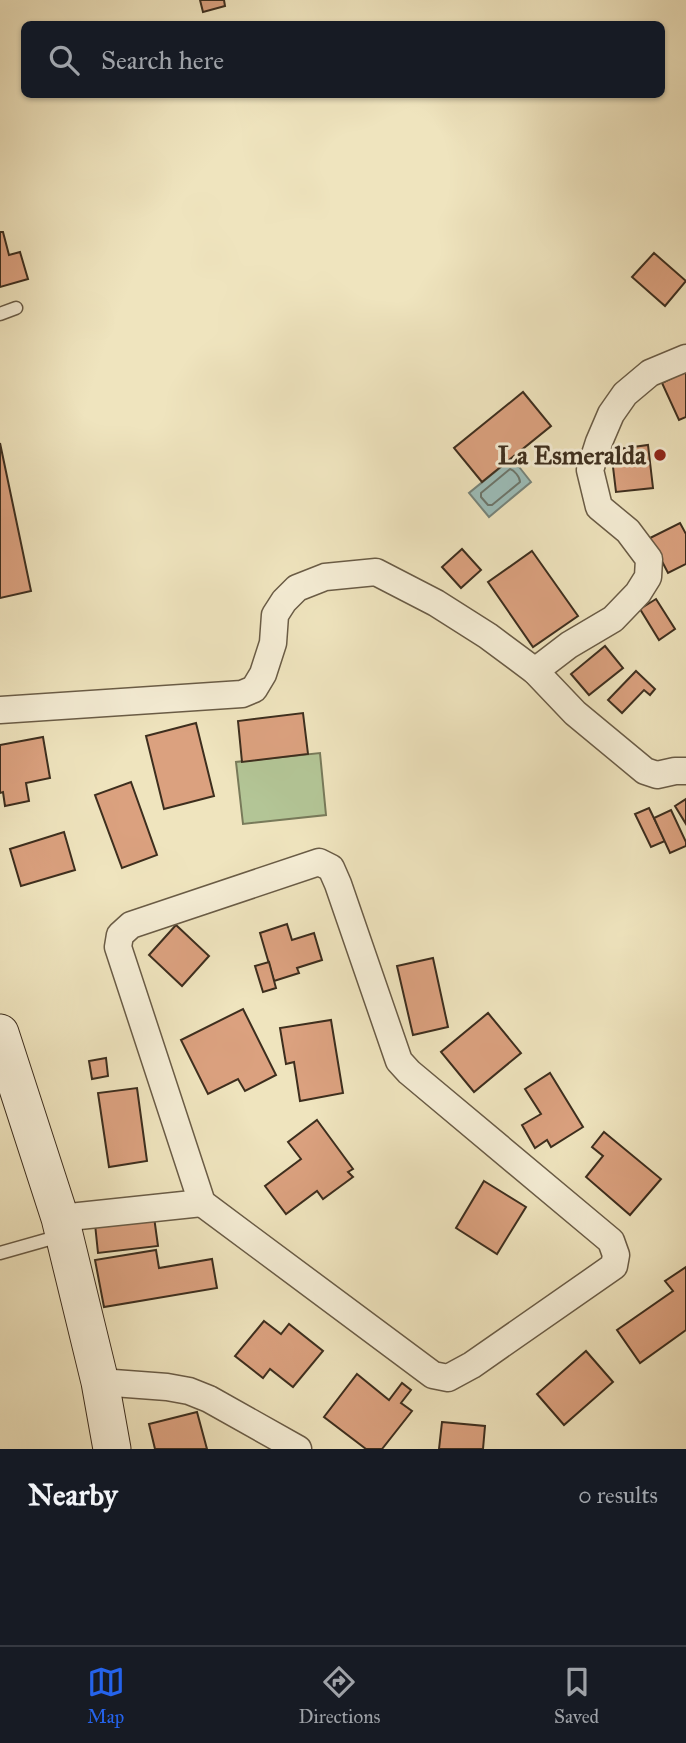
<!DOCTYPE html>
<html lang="en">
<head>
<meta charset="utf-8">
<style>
  :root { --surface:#171b24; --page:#20242c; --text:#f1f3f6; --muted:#9ea1a6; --line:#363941; --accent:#2563eb }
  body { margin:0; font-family:"IM FELL Great Primer",serif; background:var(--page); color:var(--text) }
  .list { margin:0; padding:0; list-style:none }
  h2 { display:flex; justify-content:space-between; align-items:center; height:91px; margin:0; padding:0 28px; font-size:30px }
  h2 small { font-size:23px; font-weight:400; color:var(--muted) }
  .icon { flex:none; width:38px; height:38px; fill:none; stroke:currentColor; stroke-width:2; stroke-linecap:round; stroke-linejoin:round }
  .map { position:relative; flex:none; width:686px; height:1449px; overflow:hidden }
  .search { position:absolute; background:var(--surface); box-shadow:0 2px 5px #0004; left:21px; right:21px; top:21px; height:77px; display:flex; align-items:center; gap:18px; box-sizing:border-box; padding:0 24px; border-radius:10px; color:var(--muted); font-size:26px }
  .sheet { height:196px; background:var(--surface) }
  nav { display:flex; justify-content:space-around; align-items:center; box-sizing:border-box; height:98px; border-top:2px solid var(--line); background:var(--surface); font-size:19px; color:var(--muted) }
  nav a { display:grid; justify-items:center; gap:4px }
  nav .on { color:var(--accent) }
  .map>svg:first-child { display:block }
  .green { fill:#b3c596; stroke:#787a5a; stroke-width:2 }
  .water { fill:#9cbdb9; stroke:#76847b; stroke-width:2 }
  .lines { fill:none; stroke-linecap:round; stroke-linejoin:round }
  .shore { stroke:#6c766c; stroke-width:2 }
  .building { fill:#dba17f; stroke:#3d2e1e; stroke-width:2 }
  .lane-casing { stroke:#6a5c46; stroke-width:15 }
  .street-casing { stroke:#6a5c46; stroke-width:29 }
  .secondary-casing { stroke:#3d2e1e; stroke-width:39 }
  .lane { stroke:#f5edd5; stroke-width:12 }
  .street { stroke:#f5edd5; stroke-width:26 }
  .secondary { stroke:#f5edd5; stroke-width:37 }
  .poi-dot { fill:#8f2418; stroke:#f5edd5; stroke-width:2.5 }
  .labels { text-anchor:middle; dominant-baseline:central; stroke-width:6; stroke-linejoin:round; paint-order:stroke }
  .poi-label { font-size:26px; font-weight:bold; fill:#3d2e1e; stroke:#f5edd5; text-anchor:end }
</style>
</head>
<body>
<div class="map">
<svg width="686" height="1449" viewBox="0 0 686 1449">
  <rect width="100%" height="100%" fill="#efe4be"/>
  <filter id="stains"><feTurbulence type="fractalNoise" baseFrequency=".00286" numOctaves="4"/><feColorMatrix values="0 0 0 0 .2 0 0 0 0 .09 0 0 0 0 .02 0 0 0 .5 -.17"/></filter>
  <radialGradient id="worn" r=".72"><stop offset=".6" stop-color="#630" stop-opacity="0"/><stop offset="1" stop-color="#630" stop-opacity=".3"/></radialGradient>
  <path class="green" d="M320 753 326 815 243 824 236 762Z"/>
  <path class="water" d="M512 458 531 482 489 517 469 493Z"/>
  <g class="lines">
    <path class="shore" d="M510 469C514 470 520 477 520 482L492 505H488L481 497V493Z"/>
  </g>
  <g class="building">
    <path d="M200 0H224L225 6 203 12Z"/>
    <path d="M0 232H3L9 255 20 252 28 279 0 287Z"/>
    <path d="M654 253 686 281 665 306 632 277Z"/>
    <path d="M686 371V417L679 420 662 383Z"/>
    <path d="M523 392 551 426 482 482 454 448Z"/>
    <path d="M0 443 31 591 0 598Z"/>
    <path d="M648 445 653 488 616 492 611 450Z"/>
    <path d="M680 523 686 534V564L668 573 650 538Z"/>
    <path d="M462 549 481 570 461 588 442 567Z"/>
    <path d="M532 551 578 616 533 647 488 582Z"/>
    <path d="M656 599 675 629 659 640 640 609Z"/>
    <path d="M605 646 623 668 589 695 571 674Z"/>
    <path d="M636 671 655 689 650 695 644 690 622 713 608 700Z"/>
    <path d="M303 713 308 754 242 762 238 721Z"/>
    <path d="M196 723 214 796 164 809 146 736Z"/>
    <path d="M43 737 50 778 26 783 29 801 5 806 3 792 0 793V745Z"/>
    <path d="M131 782 157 855 122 868 95 795Z"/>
    <path d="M686 799V824L675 806Z"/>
    <path d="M649 808 665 841 651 847 635 814Z"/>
    <path d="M671 810 686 842V846L670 853 654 818Z"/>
    <path d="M64 832 75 870 21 886 10 849Z"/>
    <path d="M287 924 292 940 314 933 322 960 297 968 299 973 274 981 260 933Z"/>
    <path d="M176 925 209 956 182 986 149 955Z"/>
    <path d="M433 958 448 1027 413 1035 397 966Z"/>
    <path d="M269 962 276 988 263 992 255 966Z"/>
    <path d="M243 1009 276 1075 245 1091 238 1079 208 1094 181 1040Z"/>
    <path d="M488 1013 521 1053 474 1092 441 1052Z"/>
    <path d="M331 1020 343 1093 300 1101 294 1062 286 1064 280 1028Z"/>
    <path d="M106 1058 108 1076 92 1079 89 1061Z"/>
    <path d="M550 1073 583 1127 551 1147 547 1140 535 1148 522 1125 541 1114 525 1089Z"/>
    <path d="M137 1088 147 1161 109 1167 98 1093Z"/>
    <path d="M317 1120 353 1169 348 1172 353 1177 323 1199 317 1191 286 1214 265 1186 301 1159 288 1142Z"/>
    <path d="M604 1132 661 1179 630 1215 586 1177 603 1156 592 1147Z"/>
    <path d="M484 1181 526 1207 497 1254 456 1228Z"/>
    <path d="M154 1217 158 1246 98 1253 95 1224Z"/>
    <path d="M156 1250 159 1268 212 1259 217 1288 104 1307 95 1260Z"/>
    <path d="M686 1267V1330L640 1363 617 1330 673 1291 665 1281Z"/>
    <path d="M264 1321 281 1334 289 1324 323 1351 293 1387 270 1369 263 1378 235 1356Z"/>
    <path d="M586 1351 613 1382 564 1425 537 1394Z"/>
    <path d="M357 1374 389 1400 402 1383 411 1390 401 1403 412 1411 382 1449H366L324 1417Z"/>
    <path d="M197 1412 207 1449H155L149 1424Z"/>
    <path d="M442 1422 485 1426 483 1449H439Z"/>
  </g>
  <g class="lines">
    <defs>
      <g id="lane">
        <path d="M0 314 16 308"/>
        <path d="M0 1253 60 1236"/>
      </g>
      <g id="street">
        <path d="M535 671 569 645 613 619 638 593 648 577 649 559 628 531 599 507 590 470 599 442 611 414 625 394 650 373 686 358"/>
        <path d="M0 710 242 694 254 689 263 674 273 643 275 615 284 601 297 588 325 577 376 572 436 603 488 636 535 671 575 713 645 771 657 775 675 771H686"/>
        <path d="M319 862 331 868 338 884 399 1061 409 1072 611 1241 616 1255 614 1266 472 1365 448 1378 433 1375 202 1203 118 947 120 935 131 925Z"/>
        <path d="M60 1218 202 1203"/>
        <path d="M100 1382 167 1387 189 1391 209 1399 298 1449"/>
      </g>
      <path id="secondary" d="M0 1033 60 1218 100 1382 112 1449"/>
    </defs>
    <use href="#lane" class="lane-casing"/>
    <use href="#street" class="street-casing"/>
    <use href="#secondary" class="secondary-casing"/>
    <use href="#lane" class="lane"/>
    <use href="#street" class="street"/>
    <use href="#secondary" class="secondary"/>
  </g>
  <circle class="poi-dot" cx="660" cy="455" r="7"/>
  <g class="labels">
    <g class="poi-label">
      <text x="646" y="455">La Esmeralda</text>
    </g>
  </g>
  <rect width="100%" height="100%" filter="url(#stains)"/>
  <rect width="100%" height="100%" fill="url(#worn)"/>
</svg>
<div class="search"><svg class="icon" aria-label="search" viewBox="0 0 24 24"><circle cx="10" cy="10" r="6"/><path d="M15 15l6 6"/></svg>Search here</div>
</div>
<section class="sheet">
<h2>Nearby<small>0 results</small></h2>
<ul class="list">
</ul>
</section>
<nav>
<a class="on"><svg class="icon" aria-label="map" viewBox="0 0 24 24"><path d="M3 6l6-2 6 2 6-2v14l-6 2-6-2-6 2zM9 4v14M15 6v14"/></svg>Map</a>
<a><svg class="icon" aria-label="directions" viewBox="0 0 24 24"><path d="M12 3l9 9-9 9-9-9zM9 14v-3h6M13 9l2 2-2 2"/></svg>Directions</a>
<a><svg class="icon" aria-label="saved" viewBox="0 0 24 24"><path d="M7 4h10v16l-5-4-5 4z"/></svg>Saved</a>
</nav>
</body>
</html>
